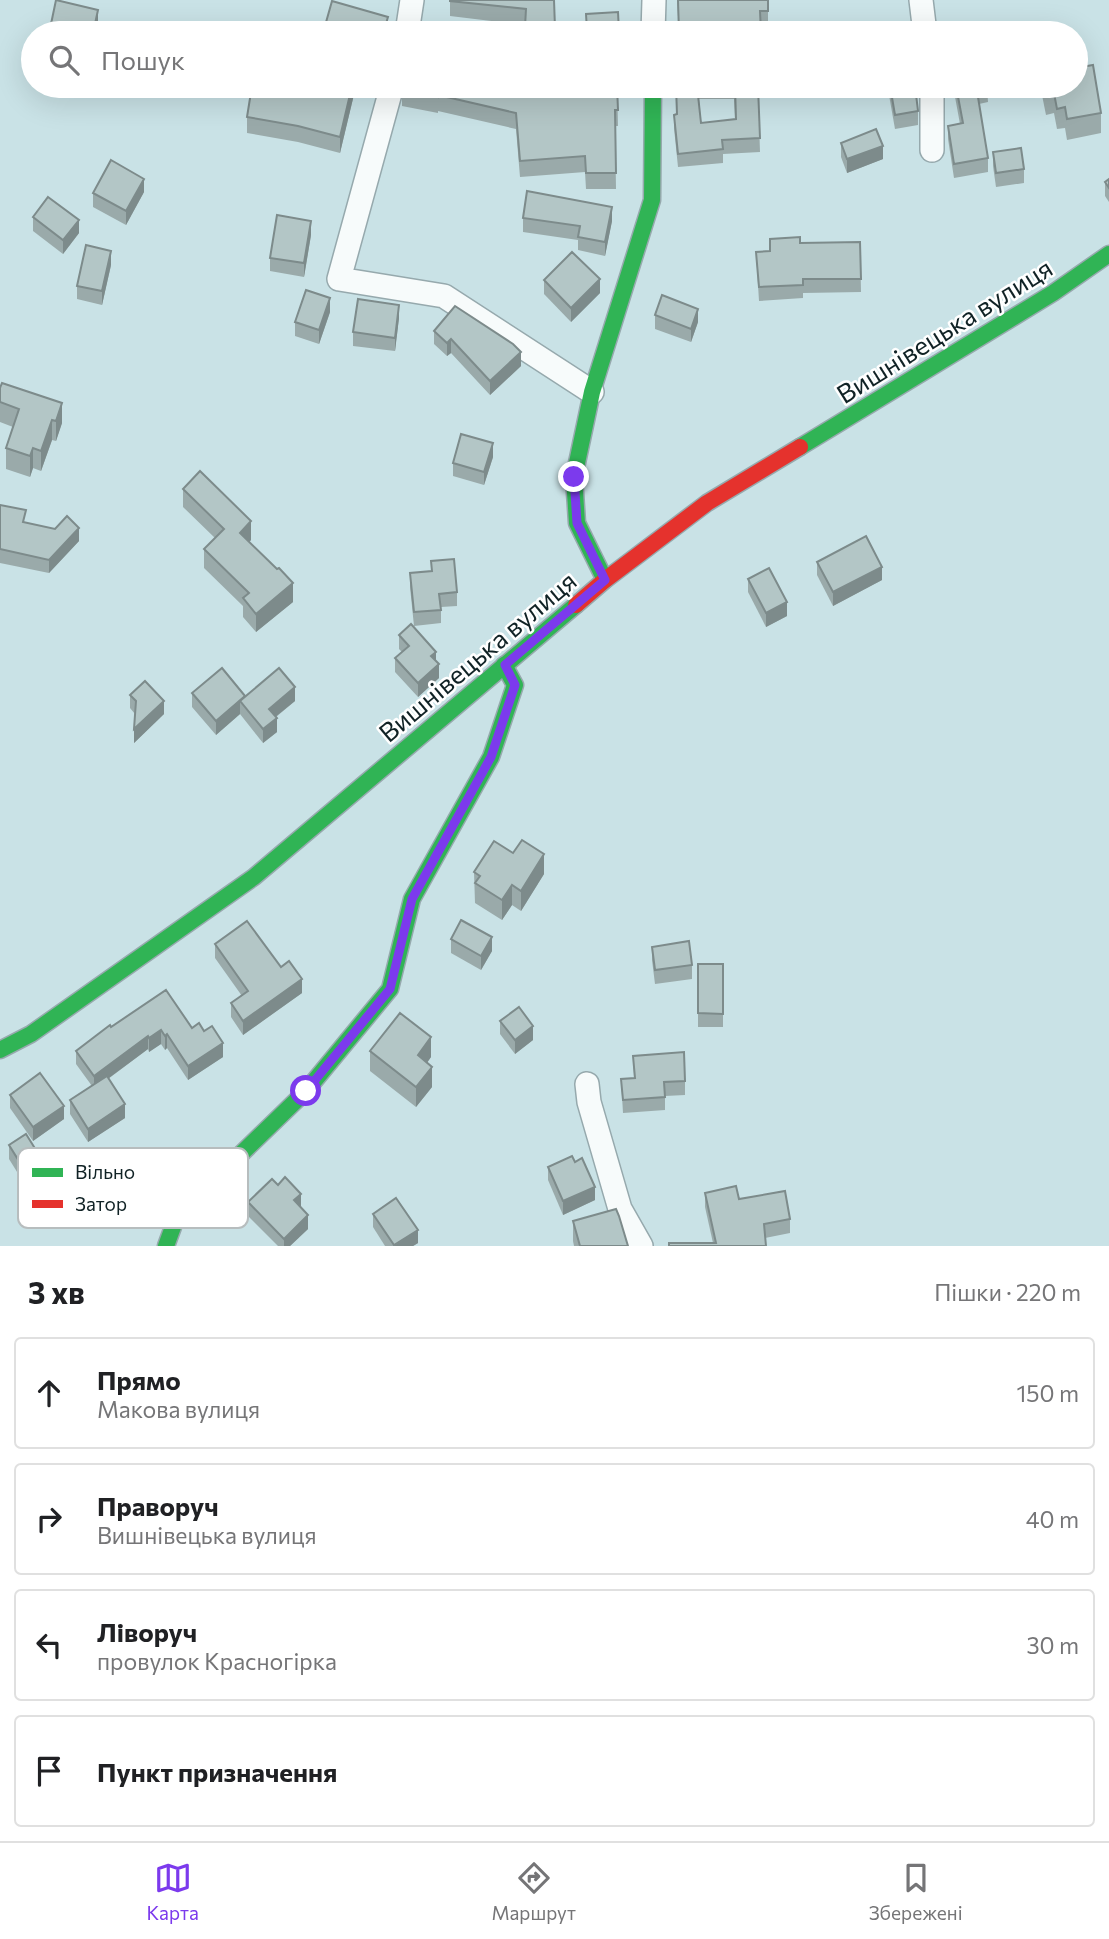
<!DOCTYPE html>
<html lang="uk">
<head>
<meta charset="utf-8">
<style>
  :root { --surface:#fff; --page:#f2f2f2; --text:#202124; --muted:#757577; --line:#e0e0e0; --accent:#7c3aed }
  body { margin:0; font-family:Commissioner,sans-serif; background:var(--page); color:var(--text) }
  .stop { position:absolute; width:21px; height:21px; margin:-16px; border:5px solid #7c3aed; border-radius:50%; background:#fff }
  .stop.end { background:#7c3aed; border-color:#fff; box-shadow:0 2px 7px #0008 }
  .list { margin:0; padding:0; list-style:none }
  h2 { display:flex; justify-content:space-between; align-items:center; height:91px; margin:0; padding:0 28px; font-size:30px }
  h2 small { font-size:23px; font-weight:400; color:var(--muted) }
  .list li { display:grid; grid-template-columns:46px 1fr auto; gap:21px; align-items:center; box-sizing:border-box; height:112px; margin:0 14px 14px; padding:0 14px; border:2px solid var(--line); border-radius:7px }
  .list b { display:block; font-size:26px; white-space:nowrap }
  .list p { margin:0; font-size:23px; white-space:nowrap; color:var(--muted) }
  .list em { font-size:23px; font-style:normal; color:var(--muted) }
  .icon { flex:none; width:38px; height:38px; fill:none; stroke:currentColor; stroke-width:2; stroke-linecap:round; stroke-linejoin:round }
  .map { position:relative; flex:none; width:1109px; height:1246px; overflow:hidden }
  .search { position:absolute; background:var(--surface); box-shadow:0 7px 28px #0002; left:21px; right:21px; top:21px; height:77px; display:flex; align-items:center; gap:18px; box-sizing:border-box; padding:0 24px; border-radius:38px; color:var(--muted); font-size:26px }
  .sheet { height:595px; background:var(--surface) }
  nav { display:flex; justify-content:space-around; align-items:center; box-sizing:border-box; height:98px; border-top:2px solid var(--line); background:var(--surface); font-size:19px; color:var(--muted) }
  nav a { display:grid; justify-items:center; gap:4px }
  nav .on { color:var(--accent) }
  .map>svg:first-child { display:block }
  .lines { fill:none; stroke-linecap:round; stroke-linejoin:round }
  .street-casing { stroke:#96a9ad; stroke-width:26 }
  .fast-casing { stroke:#96a9ad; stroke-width:19 }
  .jam-casing { stroke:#96a9ad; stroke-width:19 }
  .street { stroke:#f7fbfb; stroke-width:23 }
  .fast { stroke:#30b455; stroke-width:16 }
  .jam { stroke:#e5322d; stroke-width:16 }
  .wall { fill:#9aaaaa; fill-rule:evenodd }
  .shaded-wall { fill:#7d8b8b }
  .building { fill:#b3c6c6; stroke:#7d8b8b; stroke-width:2 }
  .route { stroke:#7c3aed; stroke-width:9 }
  .labels { text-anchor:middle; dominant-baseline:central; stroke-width:5; stroke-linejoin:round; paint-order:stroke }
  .street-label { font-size:26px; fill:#102225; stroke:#fff }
  .key { fill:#fff; stroke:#b7bdbe; stroke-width:2 }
  .key-label { font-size:19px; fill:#102225 }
</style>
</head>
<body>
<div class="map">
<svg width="1109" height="1246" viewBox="0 0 1109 1246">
  <rect width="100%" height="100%" fill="#c9e2e6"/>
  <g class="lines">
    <defs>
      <g id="street">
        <path d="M921 0 925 33"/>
        <path d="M407 33 412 0"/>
        <path d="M653 33 654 0"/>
        <path d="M392 86 339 279 444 296 592 392"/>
        <path d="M932 150V86"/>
        <path d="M587 1084 589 1102 620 1209 641 1246"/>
      </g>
      <g id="fast">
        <path d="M800 447 1053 293 1109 254"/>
        <path d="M605 580 577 523 574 477 592 392 652 200 653 86"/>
        <path d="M0 1050 31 1034 254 877 576 605"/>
        <path d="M166 1246 177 1216 306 1091 390 989 412 899 491 757 515 685 504 665"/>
      </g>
      <path id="jam" d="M576 605 605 580 707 503 800 447"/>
    </defs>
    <use href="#street" class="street-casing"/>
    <use href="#fast" class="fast-casing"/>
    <use href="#jam" class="jam-casing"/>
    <use href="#street" class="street"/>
    <use href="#fast" class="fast"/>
    <use href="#jam" class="jam"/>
  </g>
  <g class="wall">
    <path d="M450 0H554L555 33H525V25L450 16Z"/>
    <path d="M677 0H768V25H761V33H679Z"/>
    <path d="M618 12 619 33H586V14Z"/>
    <path d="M51 24H98L96 33H51Z"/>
    <path d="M113 86H129L126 92Z"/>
    <path d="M252 86H356L340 153 298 142 247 133V117Z"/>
    <path d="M589 86H617L618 126H615L616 189H586L585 172 520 177 516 129 438 111V113L402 106V91H557L590 90Z"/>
    <path d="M676 86H762V92H758L760 152 723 154V163L678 167 674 128V115L677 114ZM699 99H734L735 119 701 123Z"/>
    <path d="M889 86H915L918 111V125L895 129 889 95Z"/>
    <path d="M953 86H987L988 102 979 104 988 158V172L954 178 948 139V126L960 124Z"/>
    <path d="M1042 86H1076L1101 113V133L1067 140 1065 128 1057 129 1054 113 1046 115 1042 95Z"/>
    <path d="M841 143 883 159 847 173 841 157Z"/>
    <path d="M993 152 1024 169V183L996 187 993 166Z"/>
    <path d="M1109 179V202L1105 196V182Z"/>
    <path d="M144 192 126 225 93 207V193Z"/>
    <path d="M33 217 79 233 63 254 33 231Z"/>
    <path d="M523 218 612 221 605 256 578 250V240L523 232Z"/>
    <path d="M311 235 304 277 270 271V258Z"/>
    <path d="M770 239 800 243 860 242 861 292 803 293V298L759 301 756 252 770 251Z"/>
    <path d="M111 265 102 305 77 299V286Z"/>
    <path d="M544 280 600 293 571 322 544 294Z"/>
    <path d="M330 312 319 344 295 336V322Z"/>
    <path d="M655 315 698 322 691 342 655 329Z"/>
    <path d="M399 318 395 351 353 346V332Z"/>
    <path d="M434 331 521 366 490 395 451 353 447 356 434 344Z"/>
    <path d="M0 388 62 423 56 441 52 440 41 471 33 468 30 477 6 469V448L13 427 0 422Z"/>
    <path d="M493 457 484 485 453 476V463Z"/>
    <path d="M183 489 251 540 249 542 293 602 256 632 243 617V606L204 568V549L215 538 183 507Z"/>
    <path d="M0 505 26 523 79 541 49 573 0 563Z"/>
    <path d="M431 561 457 592V606L441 607V623L414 626 410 587V573L431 571Z"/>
    <path d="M817 562 882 580 833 606 817 575Z"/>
    <path d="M748 579 787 616 766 627 748 592Z"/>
    <path d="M399 635 436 662 439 678 418 697 395 672V658L402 652 399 649Z"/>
    <path d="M192 693 245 697 295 701 276 717 277 732 263 743 240 714 216 735 192 707Z"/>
    <path d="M130 695 164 714 134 743 135 714 130 708Z"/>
    <path d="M474 872 544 874 521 911 512 905 502 920 475 903Z"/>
    <path d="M451 939 492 951 481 970 451 953Z"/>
    <path d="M215 944 281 967 302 993 243 1035 231 1017V1003L242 996 215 958Z"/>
    <path d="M652 947 692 965V979L655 984 652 960Z"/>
    <rect x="698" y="964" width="25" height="63"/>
    <path d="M500 1021 533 1040 515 1054 500 1034Z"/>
    <path d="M111 1027 192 1028 223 1057 188 1080 167 1048 165 1050 161 1044 149 1052 148 1049 108 1079 125 1118 88 1142 70 1114V1100L92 1086 76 1064V1051Z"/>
    <path d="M370 1051 431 1057 427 1063 432 1087 416 1107 370 1071Z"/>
    <path d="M633 1056 685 1081V1095L665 1096V1110L623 1113 621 1079 634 1078Z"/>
    <path d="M10 1095 64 1119 33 1141 10 1108Z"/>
    <path d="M9 1145 54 1192 37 1204 9 1159Z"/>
    <path d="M575 1162 595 1200 563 1215 548 1180V1167Z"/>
    <path d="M705 1193 739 1199 790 1219V1233L765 1238 713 1243 705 1207Z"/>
    <path d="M248 1202 301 1207 308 1229 290 1246H278L248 1216Z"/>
    <path d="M373 1214 418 1243 413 1246H385L373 1227Z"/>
    <path d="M573 1221 628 1246H574L573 1241Z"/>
  </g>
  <g class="shaded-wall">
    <path d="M98 10V24L96 33H93Z"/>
    <path d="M388 17V33L384 30Z"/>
    <path d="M352 86H356L340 153V137Z"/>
    <path d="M883 146V159L847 173V159Z"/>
    <path d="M144 179V192L126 225V211Z"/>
    <path d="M612 207V221L605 256V242Z"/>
    <path d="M79 220V233L63 254V240Z"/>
    <path d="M311 221V235L304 277V263Z"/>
    <path d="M111 251V265L102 305V291Z"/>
    <path d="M600 279V293L571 322V308Z"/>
    <path d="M330 298V312L319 344V330Z"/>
    <path d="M399 305V318L395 351V338Z"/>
    <path d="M698 309V322L691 342V329Z"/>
    <path d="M451 339V353L447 356V343Z"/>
    <path d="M521 352V366L490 395V381Z"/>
    <path d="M62 403V423L56 441V421Z"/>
    <path d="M52 420V440L41 471V451Z"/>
    <path d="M493 443V457L484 485V472Z"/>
    <path d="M33 448V468L30 477V456Z"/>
    <path d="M251 521V540L240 552V533Z"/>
    <path d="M79 528V541L49 573V560Z"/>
    <path d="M882 567V580L833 606V592Z"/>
    <path d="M293 583V602L256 632V614Z"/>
    <path d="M787 602V616L766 627V613Z"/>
    <path d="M436 652V665L431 656Z"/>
    <path d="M439 664V678L418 697V683Z"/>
    <path d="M295 687V701L269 722V709Z"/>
    <path d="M164 701V714L134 743V729Z"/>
    <path d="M240 701V714L216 735V721Z"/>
    <path d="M277 718V732L263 743V729Z"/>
    <path d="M544 854V874L521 911V891Z"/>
    <path d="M512 885V905L502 920V900Z"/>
    <path d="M492 937V951L481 970V956Z"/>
    <path d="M302 979V993L243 1035V1021Z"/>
    <path d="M533 1026V1040L515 1054V1040Z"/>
    <path d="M161 1030V1044L149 1052V1038Z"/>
    <path d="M167 1034V1048L165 1050V1036Z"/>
    <path d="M148 1036V1049L94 1089V1076Z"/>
    <path d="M431 1037V1057L418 1075V1055Z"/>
    <path d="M223 1043V1057L188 1080V1066Z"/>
    <path d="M432 1067V1087L416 1107V1087Z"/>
    <path d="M125 1104V1118L88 1142V1129Z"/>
    <path d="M64 1106V1119L33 1141V1127Z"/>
    <path d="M54 1179V1192L37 1204V1190Z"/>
    <path d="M595 1187V1200L563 1215V1201Z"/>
    <path d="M301 1194V1207L294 1200Z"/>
    <path d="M308 1215V1229L290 1246H284V1239Z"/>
    <path d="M418 1230V1243L413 1246H394Z"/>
  </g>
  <g class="building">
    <path d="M56 0 98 10 93 33 51 24Z"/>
    <path d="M450 0H554L555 28 525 27 526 9 450 1Z"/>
    <path d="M678 0H768V11H760L761 33H679Z"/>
    <path d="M332 1 388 17 384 30 403 33H323Z"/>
    <path d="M618 12 619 32 587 31 586 14Z"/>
    <path d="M1093 65 1101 113 1067 119 1065 107 1057 109 1054 93 1046 94 1044 86H1076V68Z"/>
    <path d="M252 86H352L340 137 298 126 247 117Z"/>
    <path d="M403 86H557V91L591 90 590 86H617L618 110H615L616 173H586L585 156 520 161 516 113 438 95V97L402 91Z"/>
    <path d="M676 86H697L701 123 736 119 735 86H758L760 138 722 140 723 149 678 154 674 115 677 114Z"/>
    <path d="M890 86H915L918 111 895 115Z"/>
    <path d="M956 86H987L988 89 977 91 988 158 954 164 948 126 963 123Z"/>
    <path d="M876 129 883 146 847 159 841 143Z"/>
    <path d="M1021 148 1024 169 996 173 993 152Z"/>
    <path d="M111 160 144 179 126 211 93 193Z"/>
    <path d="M1109 179V188L1105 182Z"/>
    <path d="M527 191 612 207 605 242 578 237 580 226 523 218Z"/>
    <path d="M48 197 79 220 63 240 33 217Z"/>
    <path d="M277 215 311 221 304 263 270 258Z"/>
    <path d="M800 237V243L860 242 861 279H803V285L759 287 756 252 770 251V239Z"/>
    <path d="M86 245 111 251 102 291 77 286Z"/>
    <path d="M572 252 600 279 571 308 544 280Z"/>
    <path d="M306 290 330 298 319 330 295 322Z"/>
    <path d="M662 295 698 309 691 329 655 315Z"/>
    <path d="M358 299 399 305 395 338 353 332Z"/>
    <path d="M455 306 513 344 521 352 490 381 451 339 447 343 434 331Z"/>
    <path d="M2 383 62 403 56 421 52 420 41 451 33 448 30 456 6 448 19 409 0 402V388Z"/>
    <path d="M461 434 493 443 484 472 453 463Z"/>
    <path d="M200 471 251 521 240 533 277 569 279 568 293 583 256 614 243 598 249 593 204 549 224 529 183 489Z"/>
    <path d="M0 505 26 510 23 522 55 529 67 516 79 528 49 560 0 549Z"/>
    <path d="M866 536 882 567 833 592 817 562Z"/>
    <path d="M454 559 457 592 439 594 441 610 414 612 410 573 432 571 431 561Z"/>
    <path d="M769 568 787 602 766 613 748 579Z"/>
    <path d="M411 624 436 652 431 656 439 664 418 683 395 658 409 646 399 635Z"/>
    <path d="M222 668 245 696 216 721 192 693Z"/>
    <path d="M279 668 295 687 269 709 277 718 263 729 240 701Z"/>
    <path d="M145 681 164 701 134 729 136 701 130 695Z"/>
    <path d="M522 840 544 854 521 891 512 885 502 900 475 883 480 876 474 872 494 841 513 853Z"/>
    <path d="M461 920 492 937 481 956 451 939Z"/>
    <path d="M247 921 281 967 289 961 302 979 243 1021 231 1003 248 991 215 944Z"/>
    <path d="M689 941 692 965 655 970 652 947Z"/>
    <path d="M698 964H723V1014L698 1013Z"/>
    <path d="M166 990 192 1028 199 1023 204 1031 212 1026 223 1043 188 1066 167 1034 165 1036 161 1030 149 1038 148 1036 94 1076 76 1051 110 1025 111 1027Z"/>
    <path d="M519 1007 533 1026 515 1040 500 1021Z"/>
    <path d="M400 1013 431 1037 418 1055 432 1067 416 1087 370 1051Z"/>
    <path d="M684 1052 685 1081 664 1082 665 1097 623 1100 621 1079 635 1078 633 1056Z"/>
    <path d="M40 1073 64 1106 33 1127 10 1095Z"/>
    <path d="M107 1076 125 1104 88 1129 70 1100Z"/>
    <path d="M26 1134 54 1179 37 1190 9 1145Z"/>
    <path d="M572 1156 575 1162 582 1158 595 1187 563 1201 548 1167Z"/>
    <path d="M285 1177 301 1194 294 1200 308 1215 284 1239 248 1202 272 1179 278 1185Z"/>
    <path d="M736 1186 739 1199 785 1191 790 1219 764 1224 766 1246H669V1243H716L705 1193Z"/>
    <path d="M396 1198 418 1230 394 1245 373 1214Z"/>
    <path d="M616 1209 619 1216 628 1246H580L573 1221Z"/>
  </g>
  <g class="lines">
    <path class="route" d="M306 1091 390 989 412 899 491 757 515 685 505 665 605 580 577 523 574 477"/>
  </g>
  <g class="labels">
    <g class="street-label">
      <text transform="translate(944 330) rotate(-32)">Вишнівецька вулиця</text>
      <text transform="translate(477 656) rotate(-40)">Вишнівецька вулиця</text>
    </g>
  </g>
  <rect x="18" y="1148" width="230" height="80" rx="10" class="key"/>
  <rect x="32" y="1168" width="31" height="9" fill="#30b455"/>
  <rect x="32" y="1200" width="31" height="8" fill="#e5322d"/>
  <g class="key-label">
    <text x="75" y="1179">Вільно</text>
    <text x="75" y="1211">Затор</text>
  </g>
</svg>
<div class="stop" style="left:306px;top:1091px"></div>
<div class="stop end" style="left:574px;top:477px"></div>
<div class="search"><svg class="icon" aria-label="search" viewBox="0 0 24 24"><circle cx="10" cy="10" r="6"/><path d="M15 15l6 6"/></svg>Пошук</div>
</div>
<section class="sheet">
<h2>3 хв<small>Пішки · 220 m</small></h2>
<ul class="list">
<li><svg class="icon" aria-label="ahead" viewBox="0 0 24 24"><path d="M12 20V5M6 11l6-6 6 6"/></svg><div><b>Прямо</b><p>Макова вулиця</p></div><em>150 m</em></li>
<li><svg class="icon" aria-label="right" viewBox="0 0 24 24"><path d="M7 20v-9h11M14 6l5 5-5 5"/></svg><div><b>Праворуч</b><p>Вишнівецька вулиця</p></div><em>40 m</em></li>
<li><svg class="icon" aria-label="left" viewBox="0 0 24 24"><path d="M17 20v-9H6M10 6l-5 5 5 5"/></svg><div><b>Ліворуч</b><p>провулок Красногірка</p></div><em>30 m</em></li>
<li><svg class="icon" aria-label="arrive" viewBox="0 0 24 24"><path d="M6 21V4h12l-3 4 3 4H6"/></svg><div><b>Пункт призначення</b></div></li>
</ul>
</section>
<nav>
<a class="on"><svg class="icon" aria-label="map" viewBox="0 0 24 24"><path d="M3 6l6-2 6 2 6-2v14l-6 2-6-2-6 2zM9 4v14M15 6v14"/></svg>Карта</a>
<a><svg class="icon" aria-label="directions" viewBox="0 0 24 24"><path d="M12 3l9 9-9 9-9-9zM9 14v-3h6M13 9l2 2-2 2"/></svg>Маршрут</a>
<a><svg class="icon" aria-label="saved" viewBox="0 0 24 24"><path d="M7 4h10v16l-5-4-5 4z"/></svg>Збережені</a>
</nav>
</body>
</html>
